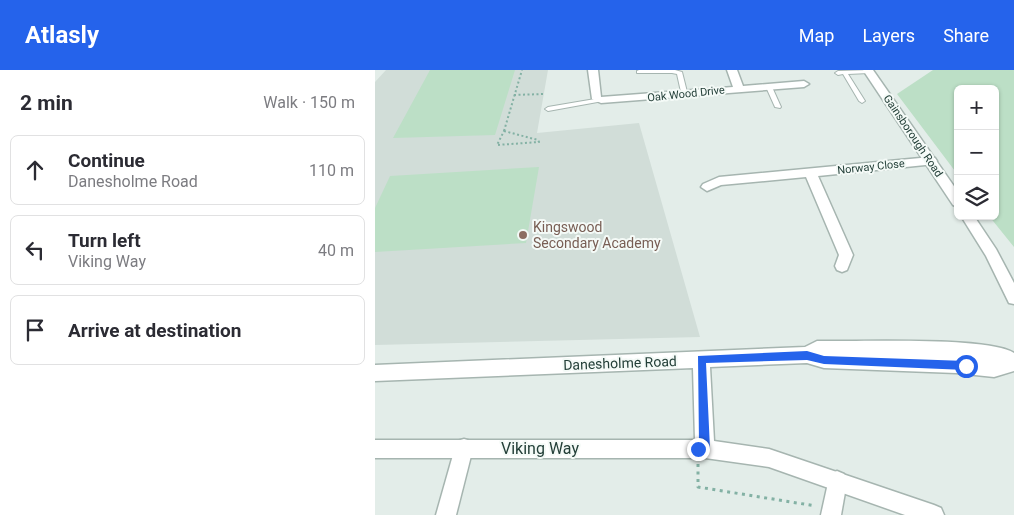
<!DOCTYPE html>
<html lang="en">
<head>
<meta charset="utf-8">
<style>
  :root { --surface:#fff; --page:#f7f7f7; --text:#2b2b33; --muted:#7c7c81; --line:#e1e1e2; --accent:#2563eb }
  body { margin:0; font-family:Roboto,sans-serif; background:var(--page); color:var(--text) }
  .controls { position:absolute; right:15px; top:15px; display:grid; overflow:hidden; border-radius:8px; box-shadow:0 1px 4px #0004 }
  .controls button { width:45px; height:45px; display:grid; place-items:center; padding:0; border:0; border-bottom:1px solid var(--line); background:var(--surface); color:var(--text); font:25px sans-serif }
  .stop { position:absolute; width:15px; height:15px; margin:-11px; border:4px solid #2563eb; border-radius:50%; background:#fff }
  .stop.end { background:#2563eb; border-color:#fff; box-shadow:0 1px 5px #0008 }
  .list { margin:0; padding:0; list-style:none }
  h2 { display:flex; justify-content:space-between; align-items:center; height:65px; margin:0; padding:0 20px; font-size:21px }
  h2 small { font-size:16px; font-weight:400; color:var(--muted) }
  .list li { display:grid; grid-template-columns:32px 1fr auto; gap:15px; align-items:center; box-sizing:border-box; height:70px; margin:0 10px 10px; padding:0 10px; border:1px solid var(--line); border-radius:8px }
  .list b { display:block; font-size:19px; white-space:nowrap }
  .list p { margin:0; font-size:16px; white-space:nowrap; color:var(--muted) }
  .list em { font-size:16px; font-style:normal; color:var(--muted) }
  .icon { flex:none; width:28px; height:28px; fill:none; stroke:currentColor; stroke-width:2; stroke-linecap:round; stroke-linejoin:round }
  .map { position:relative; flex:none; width:639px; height:445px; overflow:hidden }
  header { display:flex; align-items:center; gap:30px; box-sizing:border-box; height:70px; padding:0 25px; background:var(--accent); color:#fff }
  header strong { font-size:24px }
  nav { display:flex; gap:28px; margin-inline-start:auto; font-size:18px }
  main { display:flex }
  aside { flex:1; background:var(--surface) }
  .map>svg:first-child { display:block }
  .built { fill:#d1ddd8 }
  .green { fill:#bcdfc6 }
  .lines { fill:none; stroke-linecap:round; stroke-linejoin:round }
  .service-casing { stroke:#a6b5b0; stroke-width:2 }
  .minor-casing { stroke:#a6b5b0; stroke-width:3 }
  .tertiary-casing { stroke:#a6b5b0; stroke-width:3 }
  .path-far1 { stroke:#83b1a4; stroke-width:2; stroke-dasharray:2 2.5; stroke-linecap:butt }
  .path { stroke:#83b1a4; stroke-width:3; stroke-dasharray:3 4.5; stroke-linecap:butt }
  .service { fill:#fff; fill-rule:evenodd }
  .minor { fill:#fff; fill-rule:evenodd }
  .tertiary { fill:#fff; fill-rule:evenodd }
  .route { fill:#2563eb }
  .education-dot { fill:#8d6e63; stroke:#f4faf7; stroke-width:2 }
  .labels { text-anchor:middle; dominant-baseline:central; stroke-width:4; stroke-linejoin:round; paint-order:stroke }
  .far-street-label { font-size:11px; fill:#233f38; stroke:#f4faf7 }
  .education-label { font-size:14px; fill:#785e54; stroke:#f4faf7; text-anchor:start }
  .street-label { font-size:14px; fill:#233f38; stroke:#f4faf7 }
  .near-street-label { font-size:16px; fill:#233f38; stroke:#f4faf7 }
</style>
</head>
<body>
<header>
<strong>Atlasly</strong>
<nav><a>Map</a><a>Layers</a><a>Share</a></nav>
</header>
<main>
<aside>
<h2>2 min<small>Walk · 150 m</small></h2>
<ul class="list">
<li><svg class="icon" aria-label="ahead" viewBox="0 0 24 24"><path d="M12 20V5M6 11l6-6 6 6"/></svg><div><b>Continue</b><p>Danesholme Road</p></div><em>110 m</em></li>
<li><svg class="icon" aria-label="left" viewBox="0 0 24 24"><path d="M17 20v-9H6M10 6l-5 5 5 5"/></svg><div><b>Turn left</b><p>Viking Way</p></div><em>40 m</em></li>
<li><svg class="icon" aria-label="arrive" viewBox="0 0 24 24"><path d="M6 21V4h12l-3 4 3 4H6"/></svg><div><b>Arrive at destination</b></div></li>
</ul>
</aside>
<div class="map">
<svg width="639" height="445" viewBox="0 0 639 445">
  <rect width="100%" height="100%" fill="#e3ede9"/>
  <path class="built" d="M11 0H173L162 63 264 53 325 267 0 275V12Z"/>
  <g class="green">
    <path d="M55 0H140L120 65 18 68Z"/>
    <path d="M558 0H639V177L614 146H620V19H583V105L522 24Z"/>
    <path d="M164 97 151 173 0 182V138L15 106Z"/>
  </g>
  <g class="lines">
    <defs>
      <g id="service">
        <path d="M264 0H300L307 2 312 22 309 24 306 22 302 4 297 3H262V1Z"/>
        <path d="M496 0V2L494 3 473 4 490 31 487 33 484 31 468 4 463 5 460 3 463 1Z"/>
        <path d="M394 15 397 17 406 37 405 38 400 37 391 17Z"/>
        <path d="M226 28 229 30 228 31 173 41 170 39 173 37Z"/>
      </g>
      <g id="minor">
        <path d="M213 0H223L226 27 358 17 352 0H362L368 16 429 11 434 14 429 17 226 33 217 29Z"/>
        <path d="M556 87 560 88 562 91 560 94 443 106 478 185 472 200 467 202 462 200 460 196 464 185 431 107 346 115 332 121 326 117 328 114 344 107Z"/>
        <path d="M89 369 96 371 98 378 81 445H61L80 378 82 371Z"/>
        <path d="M462 401 469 404 472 411 466 445H446L455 404Z"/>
      </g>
      <g id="tertiary">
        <path d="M488 0H498L583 122V137L578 135Z"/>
        <path d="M586 146H599L621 179 639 213V234L634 233 611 186Z"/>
        <path d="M442 271C479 272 614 266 639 283V301L619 307 581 303 449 298 432 293 335 297 339 371 394 379 559 435 566 438 569 445H530L394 397 330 388H0V370H320L318 298 0 311V295L430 277Z"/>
      </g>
    </defs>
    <use href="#service" class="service-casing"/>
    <use href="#minor" class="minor-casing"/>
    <use href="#tertiary" class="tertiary-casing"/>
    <g class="path-far1">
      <path d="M139 25 168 24"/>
      <path d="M129 61 163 70 164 72 122 75Z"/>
      <path d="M129 61 147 0"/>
    </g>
    <path class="path" d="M323 394V417L441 436"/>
    <use href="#service" class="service"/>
    <use href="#minor" class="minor"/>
    <use href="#tertiary" class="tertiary"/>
  </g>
  <path class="route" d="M432 281 449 286 591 291 596 296 591 300 449 294 432 290 331 293 335 379 330 384 319 383V375L324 374 323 286Z"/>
  <circle class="education-dot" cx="148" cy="165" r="5"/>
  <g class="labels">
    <g class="far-street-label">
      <text transform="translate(311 24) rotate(-6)">Oak Wood Drive</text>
      <text transform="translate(538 66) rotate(56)">Gainsborough Road</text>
      <text transform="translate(496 97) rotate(-6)">Norway Close</text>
    </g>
    <g class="education-label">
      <text x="158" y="157">Kingswood<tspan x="158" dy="16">Secondary Academy</tspan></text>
    </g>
    <g class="street-label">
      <text transform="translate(245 293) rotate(-2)">Danesholme Road</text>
    </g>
    <g class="near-street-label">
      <text x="165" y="378">Viking Way</text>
    </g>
  </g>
</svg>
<div class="controls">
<button>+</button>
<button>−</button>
<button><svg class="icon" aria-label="layers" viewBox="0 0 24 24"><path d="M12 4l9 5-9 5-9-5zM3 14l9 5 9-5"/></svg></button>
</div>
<div class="stop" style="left:591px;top:296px"></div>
<div class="stop end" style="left:323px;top:379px"></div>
</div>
</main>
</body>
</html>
